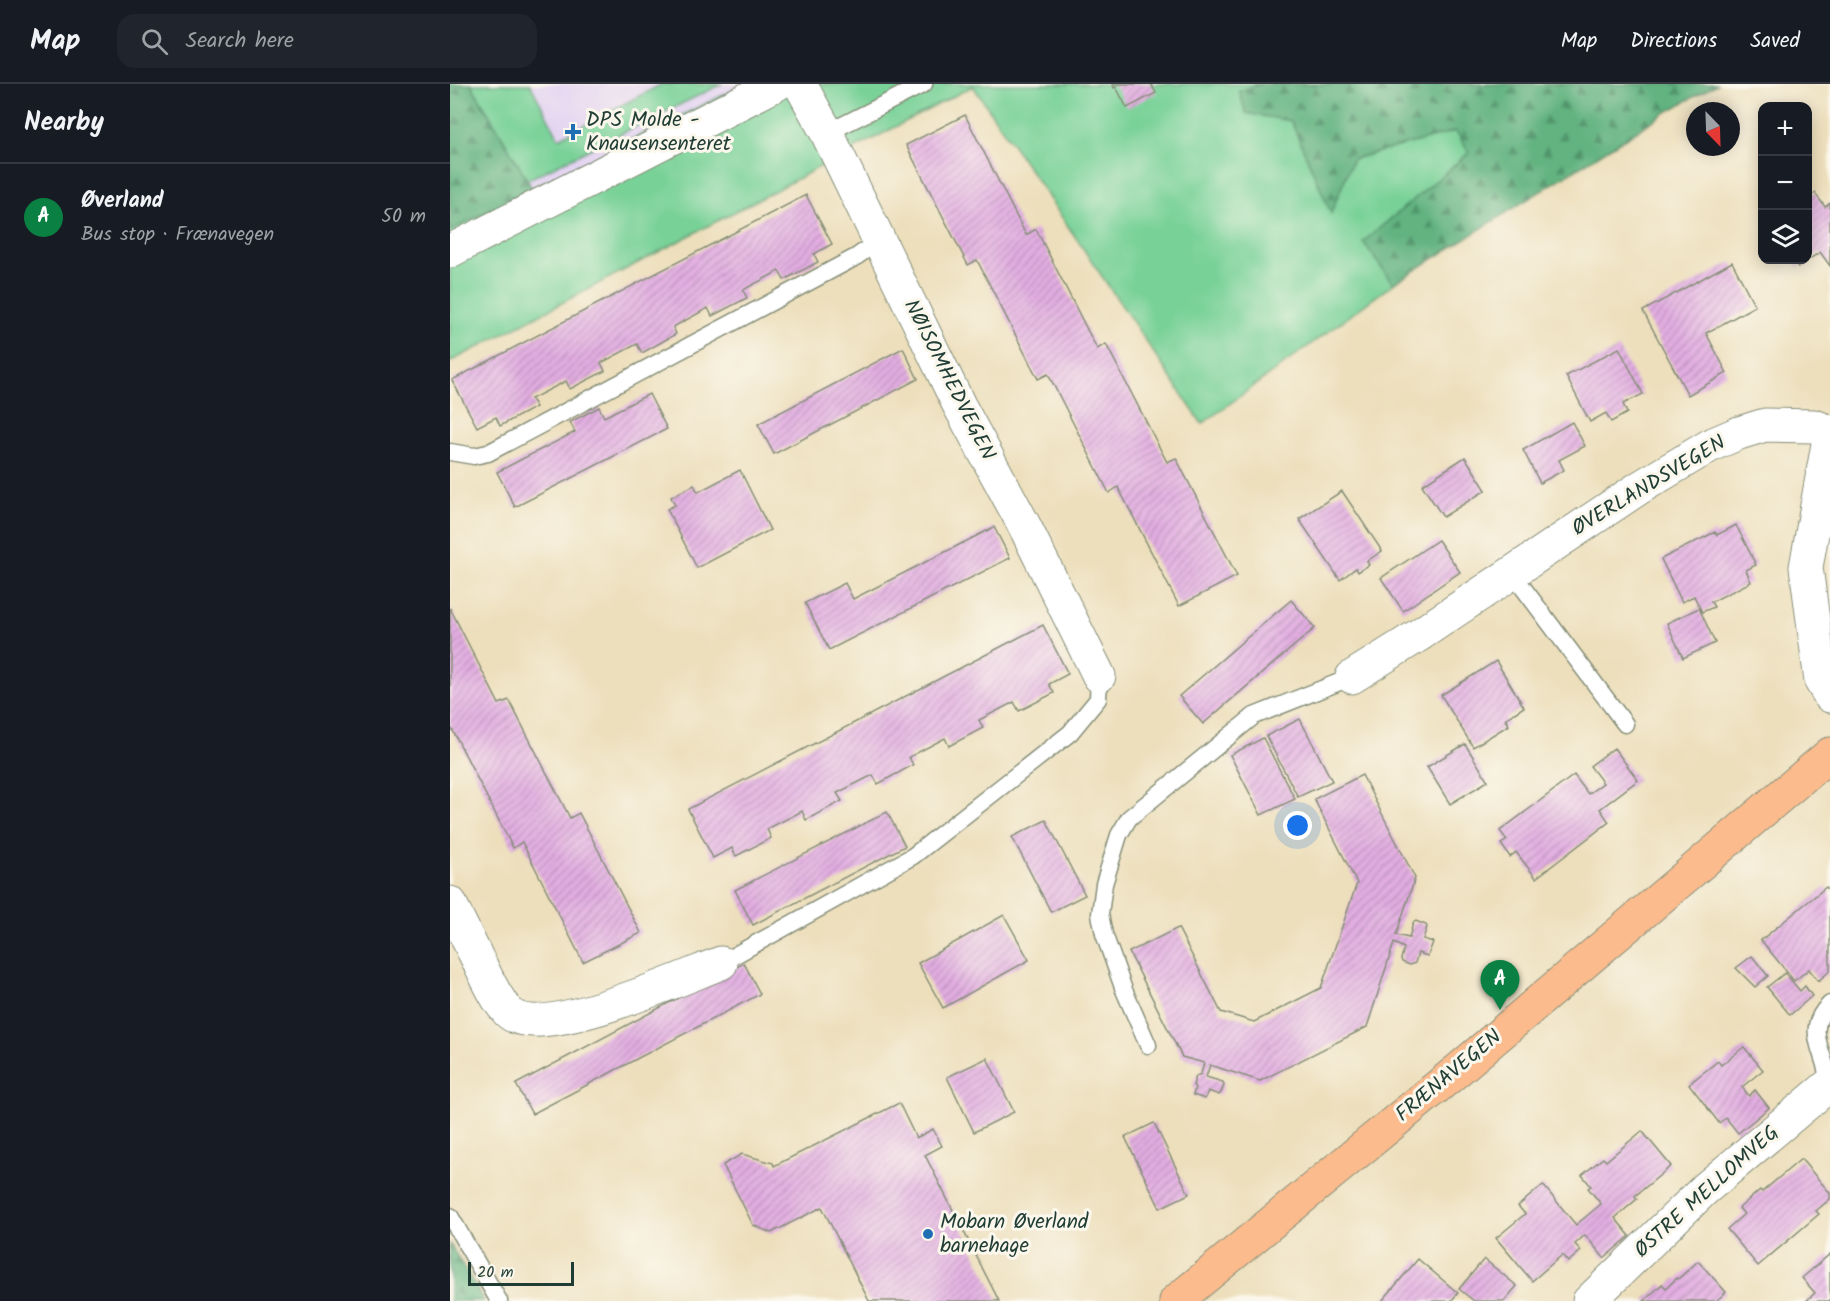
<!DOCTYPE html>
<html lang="en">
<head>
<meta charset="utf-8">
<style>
  :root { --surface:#171b24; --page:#20242c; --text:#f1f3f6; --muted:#9ea1a6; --line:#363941; --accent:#0b8043 }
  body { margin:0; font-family:Kalam,sans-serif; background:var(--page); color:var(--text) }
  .controls { position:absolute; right:18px; top:18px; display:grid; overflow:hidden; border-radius:12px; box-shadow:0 3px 15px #0003 }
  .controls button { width:54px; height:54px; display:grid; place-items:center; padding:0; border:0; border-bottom:2px solid var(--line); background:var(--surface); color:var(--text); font:30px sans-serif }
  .compass { position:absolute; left:1236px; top:18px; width:54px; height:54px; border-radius:50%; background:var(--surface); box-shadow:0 3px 15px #0003; rotate:157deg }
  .scale { position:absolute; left:18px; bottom:15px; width:106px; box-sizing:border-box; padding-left:6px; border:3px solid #1f3d34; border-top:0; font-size:16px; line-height:21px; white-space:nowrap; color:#1f3d34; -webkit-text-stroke:4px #fbf7ec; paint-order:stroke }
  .you { position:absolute; left:848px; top:742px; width:21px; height:21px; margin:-15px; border:4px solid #fff; border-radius:50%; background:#1a73e8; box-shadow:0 0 0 9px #1a73e833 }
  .badge { display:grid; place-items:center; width:39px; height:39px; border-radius:50%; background:var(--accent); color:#fff; font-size:20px; font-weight:700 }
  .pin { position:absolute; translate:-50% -50px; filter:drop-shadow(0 2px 3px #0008) }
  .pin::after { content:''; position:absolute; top:32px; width:21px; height:18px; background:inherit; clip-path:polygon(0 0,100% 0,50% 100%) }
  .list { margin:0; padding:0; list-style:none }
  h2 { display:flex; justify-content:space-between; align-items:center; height:78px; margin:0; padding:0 24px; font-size:26px }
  h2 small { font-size:20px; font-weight:400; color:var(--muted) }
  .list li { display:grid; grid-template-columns:39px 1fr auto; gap:18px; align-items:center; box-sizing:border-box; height:108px; padding:0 24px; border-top:2px solid var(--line) }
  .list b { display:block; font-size:22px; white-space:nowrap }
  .list p { margin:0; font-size:20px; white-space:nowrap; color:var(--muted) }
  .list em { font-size:20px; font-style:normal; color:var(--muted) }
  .icon { flex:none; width:33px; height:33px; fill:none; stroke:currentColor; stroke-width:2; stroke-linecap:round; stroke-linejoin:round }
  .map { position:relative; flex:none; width:1380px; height:1217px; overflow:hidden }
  header { display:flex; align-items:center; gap:36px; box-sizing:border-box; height:84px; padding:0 30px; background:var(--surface); border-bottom:2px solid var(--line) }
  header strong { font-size:28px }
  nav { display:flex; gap:33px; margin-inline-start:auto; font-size:21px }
  .search { width:420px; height:54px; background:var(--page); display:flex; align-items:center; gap:15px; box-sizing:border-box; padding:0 21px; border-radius:18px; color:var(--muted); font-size:22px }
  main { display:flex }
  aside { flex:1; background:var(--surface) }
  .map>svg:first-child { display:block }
  .built { fill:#e3d3f2 }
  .green { fill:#78d197; stroke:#4c8766; stroke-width:1.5 }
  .forest { fill:url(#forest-firs); stroke:#40785a; stroke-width:1.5 }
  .building { fill:url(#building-hatch) }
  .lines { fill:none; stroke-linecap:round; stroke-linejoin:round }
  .lane-casing { stroke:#868e78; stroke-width:19 }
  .street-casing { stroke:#868e78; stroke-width:35 }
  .primary-casing { stroke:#868e78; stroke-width:35 }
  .lane { stroke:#fff; stroke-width:16 }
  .street { stroke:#fff; stroke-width:33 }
  .primary { stroke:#fbbb8d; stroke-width:33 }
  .poi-dot { fill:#1f6fb2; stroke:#fbf7ec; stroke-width:2 }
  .labels { text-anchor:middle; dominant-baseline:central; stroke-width:6; stroke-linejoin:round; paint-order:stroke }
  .poi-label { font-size:21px; fill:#1f3d34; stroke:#fbf7ec; text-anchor:start }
  .street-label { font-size:21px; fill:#1f3d34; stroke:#fbf7ec }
</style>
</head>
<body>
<header>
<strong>Map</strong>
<div class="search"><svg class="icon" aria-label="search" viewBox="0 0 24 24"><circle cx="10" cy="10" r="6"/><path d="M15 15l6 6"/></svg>Search here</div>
<nav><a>Map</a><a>Directions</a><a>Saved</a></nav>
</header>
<main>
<aside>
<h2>Nearby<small></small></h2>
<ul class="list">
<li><span class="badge">A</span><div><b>Øverland</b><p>Bus stop · Frænavegen</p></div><em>50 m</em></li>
</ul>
</aside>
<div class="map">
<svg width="1380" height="1217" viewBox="0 0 1380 1217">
  <defs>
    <pattern id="forest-firs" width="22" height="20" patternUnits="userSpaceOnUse" patternTransform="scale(1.5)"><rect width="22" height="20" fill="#62b380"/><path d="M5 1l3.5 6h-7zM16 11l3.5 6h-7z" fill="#50936a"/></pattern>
    <pattern id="building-hatch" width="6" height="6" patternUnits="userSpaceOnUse" patternTransform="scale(1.5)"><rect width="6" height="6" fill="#e3aee2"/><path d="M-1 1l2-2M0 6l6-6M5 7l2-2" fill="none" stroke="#b78fb8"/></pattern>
  </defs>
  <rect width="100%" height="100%" fill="#fbf7ec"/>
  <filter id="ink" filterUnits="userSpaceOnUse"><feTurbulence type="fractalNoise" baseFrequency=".0167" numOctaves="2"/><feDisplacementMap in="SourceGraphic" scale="12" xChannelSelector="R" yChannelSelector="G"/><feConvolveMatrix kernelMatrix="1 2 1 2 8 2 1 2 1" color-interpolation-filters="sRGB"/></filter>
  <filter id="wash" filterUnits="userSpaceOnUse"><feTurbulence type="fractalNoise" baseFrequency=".008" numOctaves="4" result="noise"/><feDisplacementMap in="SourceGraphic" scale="24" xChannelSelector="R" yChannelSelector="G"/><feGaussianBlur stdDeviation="1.35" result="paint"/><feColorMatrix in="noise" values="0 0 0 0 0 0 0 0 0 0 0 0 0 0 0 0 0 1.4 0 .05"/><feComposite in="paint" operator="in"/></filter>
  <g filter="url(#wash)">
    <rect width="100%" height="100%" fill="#eddfbc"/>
    <path class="built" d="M21 0H296L82 104Z"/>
    <g class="green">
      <path d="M21 0H80L109 54 212 0H272L77 96Z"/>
      <path d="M296 0H812L789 7 841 37 881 128 903 75 1006 47 1020 68 914 158 943 200 752 340 523 2 0 278V147L82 104Z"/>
    </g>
    <g class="forest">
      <path d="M0 0H21L82 104 0 147Z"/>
      <path d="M812 0H1267L1215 29 943 200 913 158 1019 69 1006 47 903 75 881 129 841 37 796 29 789 7Z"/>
      <path d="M0 1160 34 1217H0Z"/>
    </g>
    <g id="blocks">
      <g class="building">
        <path d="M663 0H701L706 9 677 24 666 3 664 4Z"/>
        <path d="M515 31 576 151 586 145 647 265 656 260 717 378 726 374 787 492 729 522 668 403 659 409 598 290 588 295 527 176 518 181 456 61Z"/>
        <path d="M1365 109 1375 123 1380 119V182L1370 168 1348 183 1343 176H1358V114Z"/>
        <path d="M356 111 382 160 364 170 368 178 334 196 329 187 293 206 297 214 262 232 258 224 223 243 226 250 192 269 187 260 151 279 155 287 120 305 116 297 81 315 86 323 50 342 46 333 27 343 2 296Z"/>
        <path d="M1282 178 1305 222 1256 249 1277 289 1238 311 1193 227Z"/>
        <path d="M453 264 468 295 324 370 308 340Z"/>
        <path d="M1169 264 1193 310 1173 320 1177 329 1161 338 1156 329 1140 338 1116 292Z"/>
        <path d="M199 310 217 345 65 423 47 388 125 348 120 338 149 323 154 333Z"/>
        <path d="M1122 338 1135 362 1109 376 1114 386 1090 399 1073 366Z"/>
        <path d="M1015 373 1036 406 993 433 972 401Z"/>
        <path d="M290 386 320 446 247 484 217 425 225 421 221 413 244 401 248 408Z"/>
        <path d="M892 407 932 467 917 477 919 481 908 488 906 484 890 496 849 435Z"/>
        <path d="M1286 441 1306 481 1296 486 1301 498 1261 518 1264 523 1252 528 1244 512 1232 518 1211 475 1265 448 1267 451Z"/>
        <path d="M544 443 560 474 379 566 355 519 395 499 403 515Z"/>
        <path d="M988 456 1010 488 953 527 931 494Z"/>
        <path d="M841 516 865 544 753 640 729 612Z"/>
        <path d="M0 524 49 620 59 616 120 734 129 729 191 849 133 878 72 758 63 764 2 645 0 646Z"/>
        <path d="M1249 524 1265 559 1233 574 1217 539Z"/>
        <path d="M593 541 618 590 599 600 604 609 569 627 564 618 529 636 533 644 499 662 495 654 459 673 463 681 428 700 423 691 387 709 392 717 356 736 352 727 317 745 321 754 286 772 282 764 263 774 238 725Z"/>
        <path d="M1046 577 1074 623 1055 635 1059 641 1023 663 991 611Z"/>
        <path d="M850 635 882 697 848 713 816 652Z"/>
        <path d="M813 654 845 715 811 731 780 671Z"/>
        <path d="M1015 660 1038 697 1000 720 977 683Z"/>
        <path d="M1164 664 1188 696 1150 725 1159 738 1086 794 1066 768 1060 773 1051 760 1057 756 1050 747 1124 691 1138 710 1153 699 1140 682Z"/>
        <path d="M912 691 965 794 946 851 959 854 963 839 966 837 976 841 977 843 973 855 983 858 978 872 968 869 965 879 960 881 952 878 951 875 954 864 944 859 917 943 810 997 760 981 756 993 773 998 774 1001 771 1009 769 1011 758 1007 755 1015 743 1011 745 1004 743 1001 746 992 751 990 754 979 732 973 679 868 728 844 771 928 804 938 871 904 907 799 864 715Z"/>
        <path d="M437 728 455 762 303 841 285 806Z"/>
        <path d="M596 736 635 811 601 828 562 753Z"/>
        <path d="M1376 803 1380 808V887L1368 897 1359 885 1344 897 1311 856Z"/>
        <path d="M554 831 579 876 493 924 468 879Z"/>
        <path d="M1302 872 1318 892 1305 903 1286 884Z"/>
        <path d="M294 879 310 910 82 1030 66 1000Z"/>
        <path d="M1335 889 1350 907 1355 902 1362 912 1340 931 1317 903Z"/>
        <path d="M1294 963 1313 986 1292 1003 1299 1012 1305 1006 1319 1024 1288 1049 1276 1034 1269 1039 1239 1000 1268 977 1271 981Z"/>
        <path d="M537 974 564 1028 524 1048 497 993Z"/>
        <path d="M449 1019 466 1054 483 1045 492 1062 475 1071 549 1217H419L372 1123 321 1149 303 1141 273 1081 292 1070 323 1079 324 1082Z"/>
        <path d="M704 1039 739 1110 710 1124 675 1053Z"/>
        <path d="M1192 1047 1221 1082 1185 1112 1187 1115 1165 1134 1180 1152 1154 1174 1135 1151 1125 1160 1131 1167 1118 1178 1112 1171 1082 1197 1046 1154 1075 1130 1068 1122 1093 1101 1126 1141 1151 1120 1138 1104 1141 1102 1132 1091 1153 1074 1156 1077Z"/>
        <path d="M1351 1075 1380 1109V1115L1366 1127 1369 1130 1308 1182 1277 1145 1294 1130 1289 1124 1310 1106 1312 1108Z"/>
        <path d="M1380 1170V1217H1356L1365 1209 1352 1194Z"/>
        <path d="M968 1175 1008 1209 1001 1217H932Z"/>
        <path d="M1034 1175 1067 1202 1054 1217H1024L1009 1205Z"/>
        <path d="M1248 1177 1276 1208 1266 1217H1194L1212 1200 1216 1204 1227 1194 1228 1195Z"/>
      </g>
    </g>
  </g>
  <g filter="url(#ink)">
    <use href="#blocks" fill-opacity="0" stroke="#868e78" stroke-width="1.5"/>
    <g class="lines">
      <defs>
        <g id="lane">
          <path d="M377 49 474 0"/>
          <path d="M0 368 24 372 38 369 406 173 430 156"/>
          <path d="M1062 489 1175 640"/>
          <path d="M271 879 463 772 620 649 648 615 649 592"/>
          <path d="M1380 920C1350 948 1380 972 1378 1002L1380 1003"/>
          <path d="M698 961 674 906 654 850 650 830 654 800 669 751 679 734 804 632 902 593"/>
          <path d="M0 1132 49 1217"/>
        </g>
        <g id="street">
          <path d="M350 0 377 49 509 321 575 443 649 592"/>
          <path d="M0 167 327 0"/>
          <path d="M1380 349 1356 483 1371 597 1380 612"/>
          <path d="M902 593 969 551 1189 404 1261 361 1289 349 1315 341 1364 342 1380 348"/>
          <path d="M0 819C10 839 20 860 30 880 38 896 46 915 58 928 89 959 233 893 271 879"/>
          <path d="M1139 1217 1255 1105 1378 1002"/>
        </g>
        <path id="primary" d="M726 1217 1009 985 1380 670"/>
      </defs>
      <use href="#lane" class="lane-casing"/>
      <use href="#street" class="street-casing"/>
      <use href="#primary" class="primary-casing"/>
      <use href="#lane" class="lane"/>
      <use href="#street" class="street"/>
      <use href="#primary" class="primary"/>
    </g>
  </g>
  <g class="poi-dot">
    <path d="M120 39h6v6h6v6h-6v6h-6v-6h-6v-6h6z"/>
    <circle cx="478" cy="1150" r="6"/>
  </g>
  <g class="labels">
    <g class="poi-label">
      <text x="136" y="36">DPS Molde -<tspan x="136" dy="24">Knausensenteret</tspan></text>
      <text x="490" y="1138">Mobarn Øverland<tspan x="490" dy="24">barnehage</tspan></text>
    </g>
    <g class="street-label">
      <text transform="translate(499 296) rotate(63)">NØISOMHEDVEGEN</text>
      <text transform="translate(1199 402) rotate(-31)">ØVERLANDSVEGEN</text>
      <text transform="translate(999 992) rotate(-40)">FRÆNAVEGEN</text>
      <text transform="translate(1257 1108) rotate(-42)">ØSTRE MELLOMVEG</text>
    </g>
  </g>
</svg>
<div class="controls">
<button>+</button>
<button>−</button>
<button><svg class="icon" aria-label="layers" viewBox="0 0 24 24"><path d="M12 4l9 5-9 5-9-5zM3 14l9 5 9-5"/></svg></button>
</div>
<svg class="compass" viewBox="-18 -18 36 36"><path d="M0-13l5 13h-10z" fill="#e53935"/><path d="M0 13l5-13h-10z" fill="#9ea1a6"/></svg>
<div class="scale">20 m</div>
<div class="you"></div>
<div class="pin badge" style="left:1050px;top:926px">A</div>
</div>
</main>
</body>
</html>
